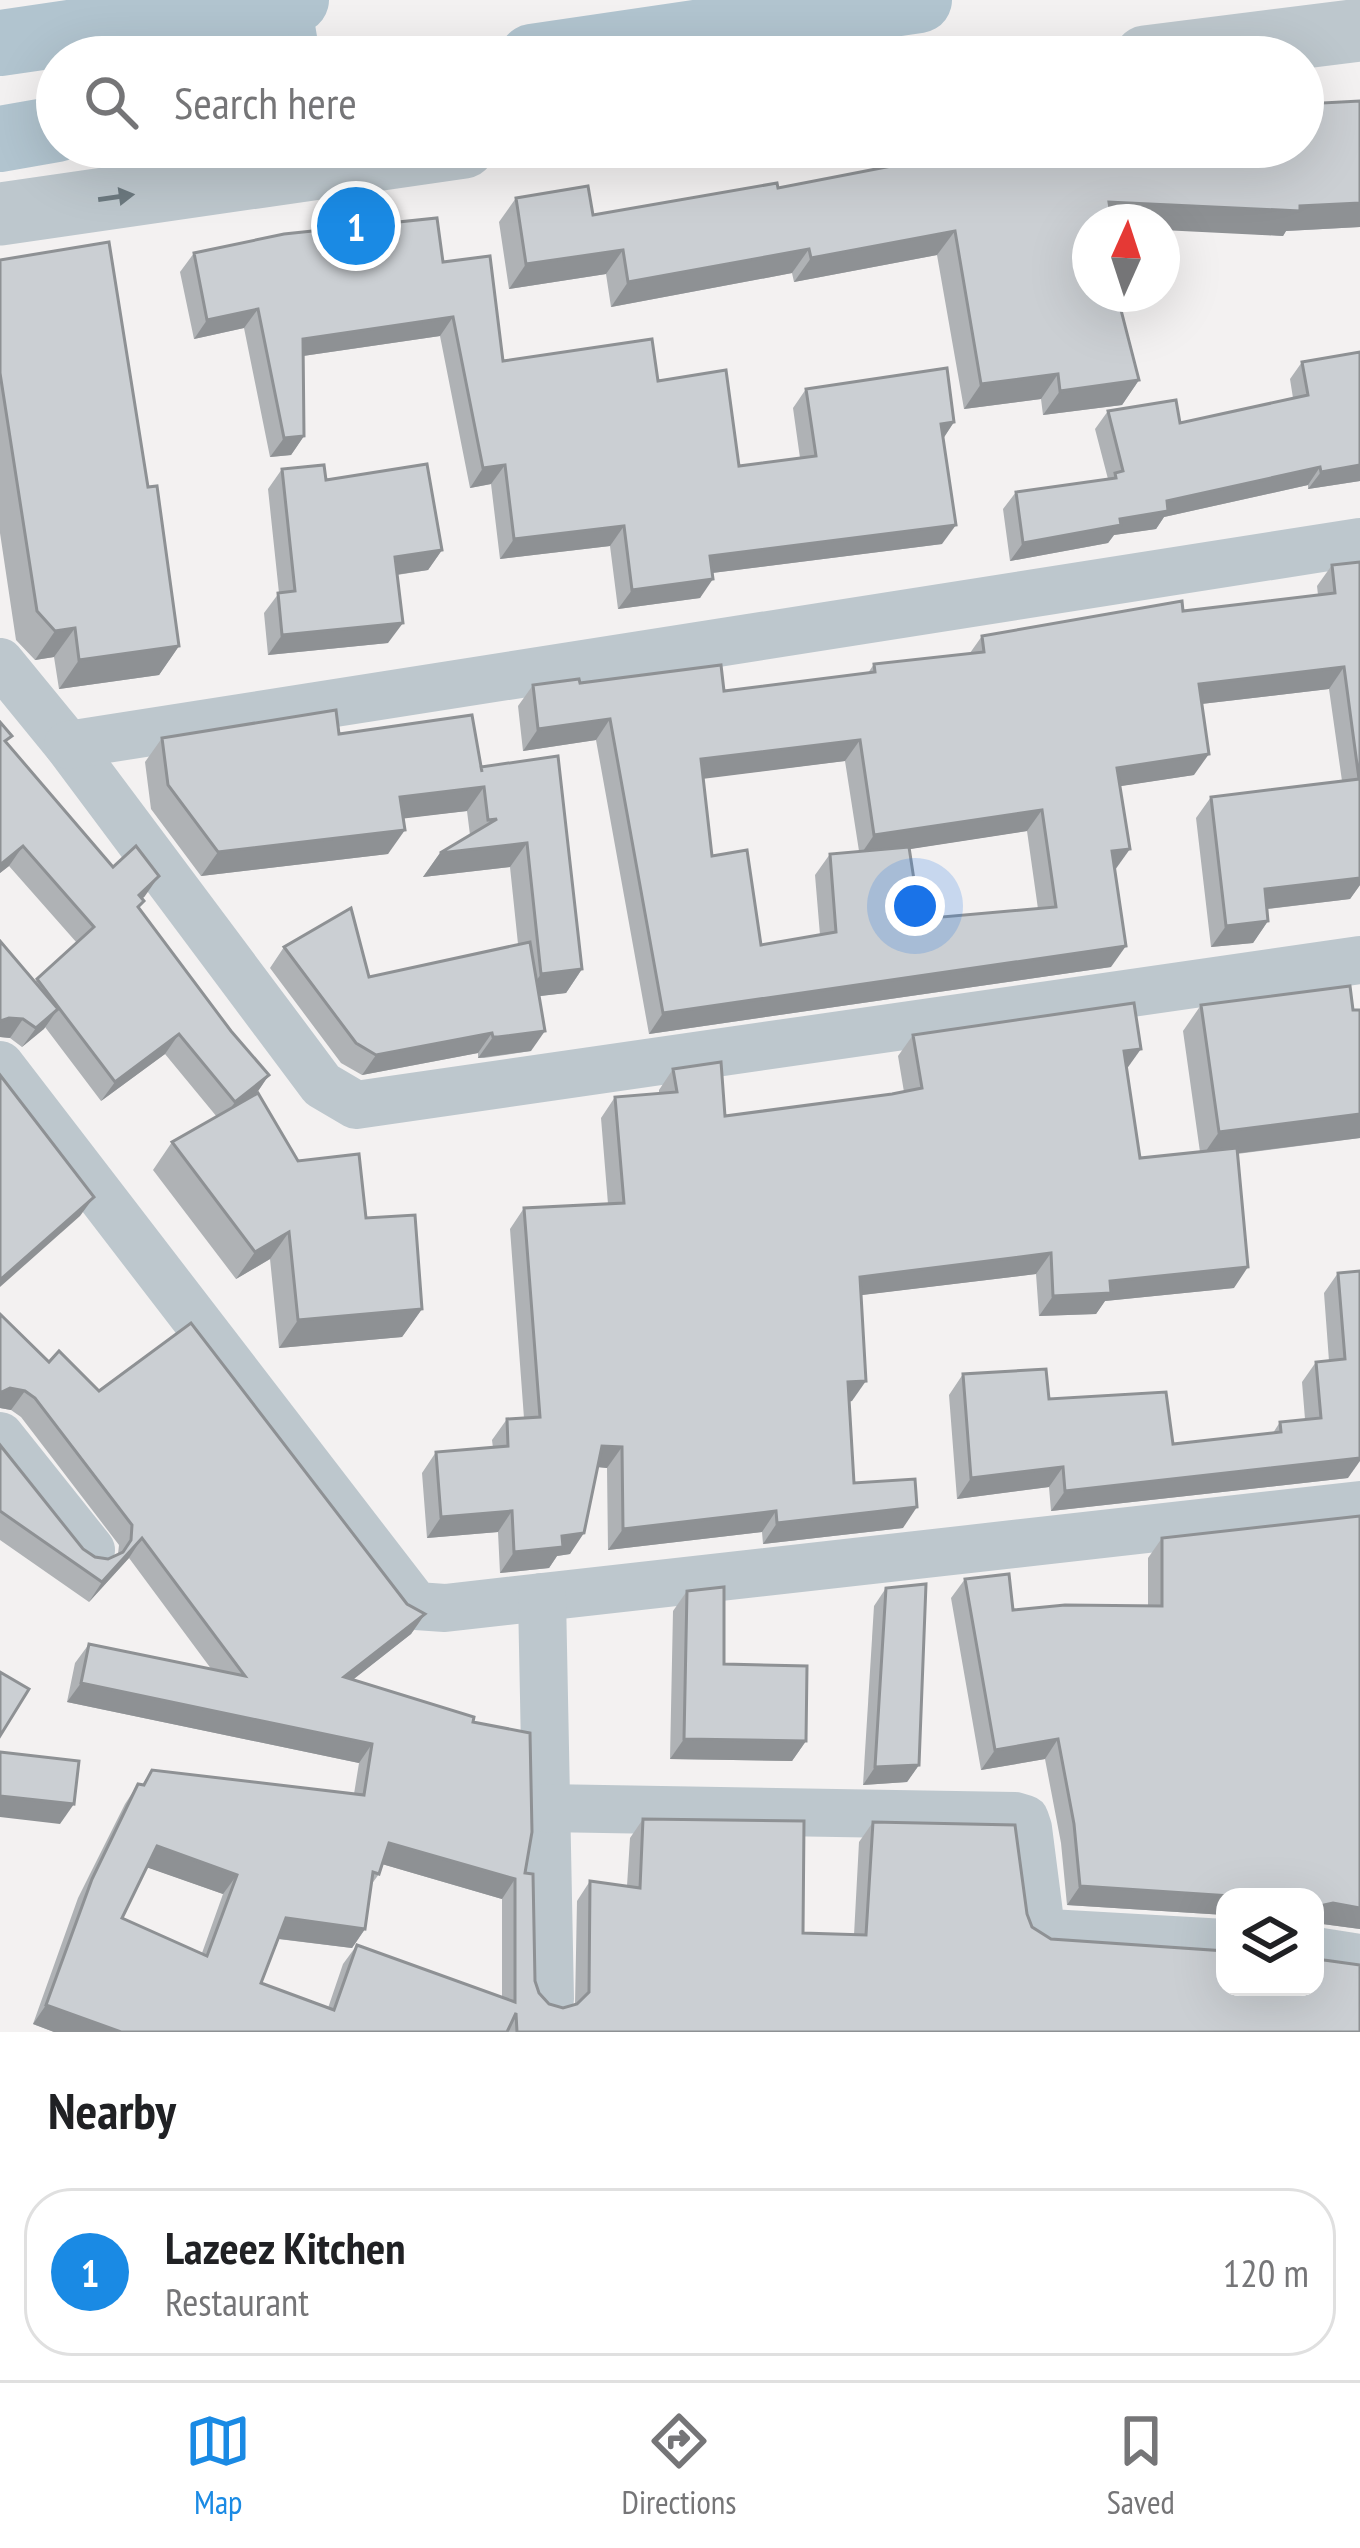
<!DOCTYPE html>
<html lang="en">
<head>
<meta charset="utf-8">
<style>
  :root { --surface:#fff; --page:#f6f6f6; --text:#202124; --muted:#757577; --line:#e0e0e0; --accent:#1a8ae4 }
  body { margin:0; font-family:"PT Sans Narrow",sans-serif; background:var(--page); color:var(--text) }
  .controls { position:absolute; right:36px; bottom:36px; display:grid; overflow:hidden; border-radius:24px; box-shadow:0 12px 48px #0002 }
  .controls button { width:108px; height:108px; display:grid; place-items:center; padding:0; border:0; border-bottom:3px solid var(--line); background:var(--surface); color:var(--text); font:60px sans-serif }
  .compass { position:absolute; left:1072px; top:204px; width:108px; height:108px; border-radius:50%; background:var(--surface); box-shadow:0 12px 48px #0002; rotate:3deg }
  .you { position:absolute; left:915px; top:906px; width:42px; height:42px; margin:-30px; border:9px solid #fff; border-radius:50%; background:#1a73e8; box-shadow:0 0 0 18px #1a73e833 }
  .badge { display:grid; place-items:center; width:78px; height:78px; border-radius:50%; background:var(--accent); color:#fff; font-size:39px; font-weight:700 }
  .pin { position:absolute; translate:-50% -50%; border:6px solid #fff; box-shadow:0 3px 12px #0006 }
  .list { margin:0; padding:0; list-style:none }
  h2 { display:flex; justify-content:space-between; align-items:center; height:156px; margin:0; padding:0 48px; font-size:51px }
  h2 small { font-size:39px; font-weight:400; color:var(--muted) }
  .list li { display:grid; grid-template-columns:78px 1fr auto; gap:36px; align-items:center; box-sizing:border-box; height:168px; margin:0 24px 24px; padding:0 24px; border:3px solid var(--line); border-radius:48px }
  .list b { display:block; font-size:45px; white-space:nowrap }
  .list p { margin:0; font-size:39px; white-space:nowrap; color:var(--muted) }
  .list em { font-size:39px; font-style:normal; color:var(--muted) }
  .icon { flex:none; width:66px; height:66px; fill:none; stroke:currentColor; stroke-width:2; stroke-linecap:round; stroke-linejoin:round }
  .map { position:relative; flex:none; width:1360px; height:2032px; overflow:hidden }
  .search { position:absolute; background:var(--surface); box-shadow:0 12px 48px #0002; left:36px; right:36px; top:36px; height:132px; display:flex; align-items:center; gap:30px; box-sizing:border-box; padding:0 42px; border-radius:66px; color:var(--muted); font-size:45px }
  .sheet { height:348px; background:var(--surface) }
  nav { display:flex; justify-content:space-around; align-items:center; box-sizing:border-box; height:168px; border-top:3px solid var(--line); background:var(--surface); font-size:33px; color:var(--muted) }
  nav a { display:grid; justify-items:center; gap:6px }
  nav .on { color:var(--accent) }
  .map>svg:first-child { display:block }
  .lines { fill:none; stroke-linecap:round; stroke-linejoin:round }
  .minor { stroke:#bdc7cd; stroke-width:48 }
  .tertiary { stroke:#bdc7cd; stroke-width:63 }
  .primary { stroke:#b1c4cf; stroke-width:66 }
  .wall { fill:#afb2b5; fill-rule:evenodd }
  .shaded-wall { fill:#8e9194 }
  .building { fill:#cbcfd3; stroke:#8e9194; stroke-width:3; fill-rule:evenodd }
  .oneway { fill:#6c797f }
</style>
</head>
<body>
<div class="map">
<svg width="1360" height="2032" viewBox="0 0 1360 2032">
  <rect width="100%" height="100%" fill="#f3f1f1"/>
  <g class="lines">
    <g class="minor">
      <path d="M0 662 68 745 322 1085 356 1105 1360 960"/>
      <path d="M68 745 1360 542"/>
      <path d="M0 1065 416 1606 445 1608 1360 1505"/>
      <path d="M0 1436 91 1550"/>
      <path d="M542 1597 550 1999"/>
      <path d="M545 1808 1015 1816 1025 1819 1028 1828 1041 1929 1049 1933 1225 1943"/>
      <path d="M1315 1951 1360 1958"/>
    </g>
    <g class="tertiary">
      <path d="M1145 57 1360 30"/>
      <path d="M0 214 464 147"/>
    </g>
    <g class="primary">
      <path d="M278 3 287 57"/>
      <path d="M0 43 296 0"/>
      <path d="M532 57 919 0"/>
      <path d="M0 139 57 129"/>
    </g>
  </g>
  <g class="wall">
    <path d="M1360 101V227L1286 231 1283 236 1090 222 1123 316 1139 380 1122 405 1043 415 1041 399 964 409 937 255 794 282 792 273 611 307 606 274 509 289 499 222 516 198 593 215 778 188 923 160 922 153 926 147H1303L1304 104Z"/>
    <path d="M194 253 443 262 503 361 658 381 739 466 800 458 793 408 806 389 954 422 943 438 942 544 712 573 700 598 618 609 610 546 500 559 491 484 470 488 440 336 303 356 304 436 291 455 270 457 244 328 194 339 180 272Z"/>
    <path d="M0 260 148 487 179 646 159 675 59 689 54 657 35 660 16 640 0 533Z"/>
    <path d="M1302 362 1360 481 1308 489V485L1164 517 1156 529 1114 535 1108 543 1010 561 1003 509 1016 492 1108 479 1095 429 1108 411 1180 423 1293 398 1290 379Z"/>
    <path d="M282 469 326 480 442 550 428 570 397 575 388 643 268 655 264 613 279 593 268 489Z"/>
    <path d="M1360 562V885L1350 899 1267 909 1268 921 1253 943 1211 947 1196 818 1211 797 1342 781 1329 689 1201 704 1194 775 1120 786 1111 967 649 1034 596 740 523 751 518 706 533 685 580 683 724 691 868 673 874 664 970 653 982 636 1318 595 1317 586 1332 565ZM845 761 859 851 830 854 815 875 820 935 761 945 712 856 703 778ZM1027 831 1038 909 920 919 909 849Z"/>
    <path d="M0 722 6 743 113 867 145 896 142 899 139 909 231 1031 269 1075 256 1094 298 1161 366 1218 422 1309 402 1337 279 1348 270 1259 236 1279 153 1170 172 1142 217 1117 165 1054 101 1101 45 1027 22 1047 10 1038 0 1037V941L35 982 77 943 9 866 0 873Z"/>
    <path d="M339 734 481 767 558 756 582 969 566 993 539 996 531 1051 484 1058H478V1053L362 1075 341 1063 270 968 284 947 369 977 518 944 510 867 423 877 440 853 470 835 467 811 403 818 388 854 201 876 151 809 145 762 162 738Z"/>
    <path d="M1201 1005 1360 1138 1237 1154 1234 1288 1105 1301 1096 1314 1039 1316 1036 1274 861 1295 852 1401 849 1402 854 1483 903 1528 763 1544 762 1532 608 1550 607 1468 598 1467 570 1554 557 1556 549 1568 500 1573 498 1532 427 1538 422 1473 436 1452 493 1448 492 1440 507 1419 524 1418 510 1229 524 1208 608 1204 601 1118 615 1097 659 1093V1090L673 1069 725 1116 904 1092 898 1056 913 1035 1127 1069 1140 1158 1200 1152 1183 1031Z"/>
    <path d="M1360 1271 1348 1478 1051 1511 1049 1487 957 1499 949 1395 963 1374 1049 1399 1173 1444 1273 1433 1280 1422 1305 1419 1302 1382 1316 1362 1329 1361 1324 1293 1338 1273Z"/>
    <path d="M0 1314 49 1362 99 1391 407 1604 425 1614 411 1634 352 1680 473 1722 525 1873 535 1981 539 1993 549 2004 563 2008 575 2005 577 1901 590 1881 627 1886 630 1838 643 1819 803 1933 854 1935 859 1842 873 1822 1027 1914 1032 1927 1051 1939 1360 2032H54L33 2024 78 1898 125 1804 138 1784 142 1785 152 1770 354 1794 359 1763 67 1702 75 1663 89 1644 212 1670 129 1558 89 1602 0 1540V1445L83 1549 95 1557 108 1559 118 1554 119 1545 21 1417 11 1410 0 1408ZM382 1864 502 1899V1998L357 1945 343 1964 328 2008 261 1983 278 1939 352 1948 365 1929 371 1885 379 1874ZM147 1867 223 1894 202 1953 122 1918Z"/>
    <path d="M1360 1516V1929L1315 1923V1897H1225V1915L1067 1905 1061 1843 1045 1759 981 1770 951 1598 965 1579 1009 1574 1013 1610 1065 1605 1148 1606V1558L1162 1538Z"/>
    <path d="M886 1588 919 1765 907 1782 863 1785 874 1606Z"/>
    <path d="M687 1591 724 1664 806 1741 792 1761 670 1759 673 1611Z"/>
  </g>
  <g class="shaded-wall">
    <path d="M1109 202 1300 206 1360 203V227L1286 231 1283 236 1162 230V222H1095Z"/>
    <path d="M955 231 937 255 794 282 811 258Z"/>
    <path d="M809 249 792 273 611 307 628 282Z"/>
    <path d="M623 250 606 274 509 289 526 264Z"/>
    <path d="M258 309 244 328 194 339 207 320Z"/>
    <path d="M453 317 440 336 289 358 303 339Z"/>
    <path d="M1058 374 1041 399 964 409 981 384Z"/>
    <path d="M1139 380 1122 405 1043 415 1060 391Z"/>
    <path d="M954 422 941 442V424Z"/>
    <path d="M304 436 291 455 270 457 284 438Z"/>
    <path d="M505 465 491 484 470 488 483 468Z"/>
    <path d="M1360 465V481L1308 489 1321 472Z"/>
    <path d="M1320 467 1308 485 1164 517 1156 529 1114 535 1108 543 1010 561 1023 543 1120 519 1167 501Z"/>
    <path d="M956 525 942 544 696 575 710 556Z"/>
    <path d="M624 526 610 546 500 559 514 539Z"/>
    <path d="M442 550 428 570 381 577 395 557Z"/>
    <path d="M713 579 700 598 618 609 632 590Z"/>
    <path d="M403 623 388 643 268 655 282 635Z"/>
    <path d="M75 628 54 657 35 660 55 631Z"/>
    <path d="M179 646 159 675 59 689 79 660Z"/>
    <path d="M1344 667 1329 689 1184 706 1199 684Z"/>
    <path d="M610 719 596 740 523 751 538 729Z"/>
    <path d="M860 740 845 761 686 781 701 759Z"/>
    <path d="M1209 754 1194 775 1102 789 1117 768Z"/>
    <path d="M484 787 467 811 383 821 400 797Z"/>
    <path d="M1042 810 1027 831 859 857 874 835Z"/>
    <path d="M405 830 388 854 201 876 218 852Z"/>
    <path d="M527 843 510 867 423 877 440 853Z"/>
    <path d="M23 846 9 866 0 873V865Z"/>
    <path d="M1130 849 1115 870 1112 851Z"/>
    <path d="M1360 866V885L1350 899 1250 911 1265 889Z"/>
    <path d="M159 876 145 896 125 914 139 895Z"/>
    <path d="M1268 921 1253 943 1211 947 1226 926Z"/>
    <path d="M1126 946 1111 967 649 1034 663 1013Z"/>
    <path d="M582 969 566 993 524 998 541 974Z"/>
    <path d="M58 1009 44 1029 22 1047 36 1028Z"/>
    <path d="M9 1018 23 1019 10 1038 0 1037V1021Z"/>
    <path d="M545 1031 531 1051 478 1058 493 1037Z"/>
    <path d="M492 1033 478 1053 362 1075 376 1055Z"/>
    <path d="M179 1034 165 1054 101 1101 115 1082Z"/>
    <path d="M1141 1049 1126 1070 1124 1051Z"/>
    <path d="M269 1075 256 1094 221 1122 235 1102Z"/>
    <path d="M1360 1114V1138L1201 1158 1219 1132Z"/>
    <path d="M94 1197 80 1216 0 1287V1280Z"/>
    <path d="M289 1232 270 1259 236 1279 255 1252Z"/>
    <path d="M1051 1253 1036 1274 846 1297 860 1277Z"/>
    <path d="M1248 1267 1234 1288 1105 1301 1096 1314 1039 1316 1053 1296 1110 1281Z"/>
    <path d="M422 1309 402 1337 279 1348 298 1320Z"/>
    <path d="M866 1381 852 1401 834 1403 848 1382Z"/>
    <path d="M10 1388 25 1391 11 1410 0 1408V1393Z"/>
    <path d="M1360 1443V1461L1348 1478 1051 1511 1065 1491Z"/>
    <path d="M602 1446 622 1447 607 1468 587 1466Z"/>
    <path d="M1063 1467 1049 1487 957 1499 971 1478Z"/>
    <path d="M917 1507 903 1528 763 1544 777 1523Z"/>
    <path d="M512 1511 498 1532 427 1538 441 1517Z"/>
    <path d="M776 1511 762 1532 608 1550 623 1529Z"/>
    <path d="M584 1533 570 1554 557 1556 549 1568 500 1573 514 1552 562 1536Z"/>
    <path d="M142 1538 129 1558 89 1602 102 1582Z"/>
    <path d="M425 1614 411 1634 331 1697 344 1677Z"/>
    <path d="M81 1683 372 1744 359 1763 67 1702Z"/>
    <path d="M684 1739 806 1741 792 1761 670 1759Z"/>
    <path d="M1058 1739 1045 1759 981 1770 995 1750Z"/>
    <path d="M919 1765 907 1782 863 1785 875 1767Z"/>
    <path d="M0 1796 74 1804 60 1824 0 1817Z"/>
    <path d="M389 1843 515 1879 502 1899 375 1862Z"/>
    <path d="M157 1846 237 1875 223 1894 143 1866Z"/>
    <path d="M1080 1886 1241 1895 1246 1897H1225V1915L1067 1905Z"/>
    <path d="M1333 1903 1360 1908V1929L1315 1923V1907Z"/>
    <path d="M286 1918 365 1929 352 1948 272 1938Z"/>
    <path d="M46 2005 121 2032H54L33 2024Z"/>
  </g>
  <g class="building">
    <path d="M1303 100 1304 104 1360 101V203L1300 206V211L1109 202 1112 222H1090V294H1126L1128 309 1121 310 1139 380 1060 391 1058 374 981 384 955 231 811 258 809 249 628 282 623 250 526 264 516 198 588 186 593 215 777 183 778 188 943 156 942 147H1303Z"/>
    <path d="M437 218 443 262 490 256 503 361 652 339 658 381 726 370 739 466 816 456 806 389 947 368 954 422 941 424 956 525 710 556 713 579 632 590 624 526 514 539 505 465 483 468 453 317 303 339 304 436 284 438 258 309 207 320 194 253 284 234Z"/>
    <path d="M109 242 148 487 157 486 179 646 79 660 75 628 55 631 37 611 0 373V260Z"/>
    <path d="M1360 352V465L1321 472 1320 467 1167 501 1168 511 1120 519 1121 525 1023 543 1016 492 1116 478 1115 473 1123 471 1108 411 1176 400 1180 423 1308 395 1302 362Z"/>
    <path d="M427 464 442 550 395 557 403 623 282 635 278 593 295 591 282 469 324 465 326 480Z"/>
    <path d="M1360 562V878L1265 889 1268 921 1226 926 1211 797 1359 779 1344 667 1199 684 1209 754 1117 768 1130 849 1112 851 1126 946 663 1013 610 719 538 729 533 685 579 679 580 683 721 665 724 691 875 672 874 664 984 652 982 636 1182 601 1183 611 1335 593 1332 565ZM860 740 874 835 1042 810 1056 907 920 919 909 847 830 854 836 932 761 945 747 850 712 856 701 759Z"/>
    <path d="M336 710 339 734 472 715 482 772 481 767 558 756 582 969 541 974 527 843 440 853 497 819 488 820 484 787 400 797 405 830 218 852 168 785 162 738Z"/>
    <path d="M0 722 12 736 5 741 113 867 136 846 159 876 139 895 144 901 138 907 231 1031 269 1075 235 1102 179 1034 115 1082 37 979 94 927 23 846 0 865Z"/>
    <path d="M351 908 369 977 530 942 545 1031 498 1037H493L492 1033 376 1055 356 1043 284 947Z"/>
    <path d="M0 941 58 1009 36 1028 23 1019 9 1018 0 1021Z"/>
    <path d="M1350 986 1353 1010H1360V1114L1219 1132 1201 1005Z"/>
    <path d="M1134 1003 1141 1049 1124 1051 1140 1158 1237 1148 1248 1267 1110 1281 1111 1293 1053 1296 1051 1253 860 1277 866 1381 848 1382 854 1483 915 1479 917 1507 777 1523 776 1511 623 1529 622 1447 602 1446 584 1533 562 1536 563 1547 514 1552 512 1511 441 1517 436 1452 508 1446 507 1419 540 1417 524 1208 624 1203 615 1097 677 1092 673 1069 721 1062 725 1116 892 1094 922 1088 913 1035Z"/>
    <path d="M0 1075 94 1197 0 1280Z"/>
    <path d="M258 1093 298 1161 359 1154 366 1218 415 1215 422 1309 298 1320 289 1232 255 1252 172 1142Z"/>
    <path d="M1360 1271V1458L1065 1491 1063 1467 971 1478 963 1374 1046 1369 1049 1399 1166 1392 1173 1444 1281 1432 1280 1422 1321 1418 1316 1362 1345 1359 1338 1273Z"/>
    <path d="M0 1314 49 1362 59 1351 99 1391 191 1323 407 1604 425 1614 344 1677 474 1717 473 1722 530 1733 532 1832 525 1873 533 1874 535 1981 539 1993 549 2004 563 2008 577 2004 589 1992 590 1881 640 1888 643 1819 804 1821 803 1933 866 1935 873 1822 1015 1825 1027 1914 1032 1927 1051 1939 1225 1951V1987H1315V1955L1324 1960 1360 1965V2032H517L516 2013 507 2032H121L46 2005 92 1879 138 1784 144 1785 152 1770 364 1795 372 1744 81 1683 89 1644 245 1676 142 1538 102 1582 0 1511V1445L83 1549 95 1557 108 1559 123 1552 131 1540 132 1525 35 1398 25 1391 10 1388 0 1393ZM389 1843 515 1879V2002L357 1945 334 2010 261 1983 286 1918 365 1929 373 1872 379 1874ZM157 1846 237 1875 207 1956 122 1918Z"/>
    <path d="M1360 1516V1908L1333 1903 1315 1907V1897H1246L1080 1886 1074 1824 1058 1739 995 1750 965 1579 1009 1574 1013 1610 1065 1605 1162 1606V1538Z"/>
    <path d="M926 1584 919 1765 875 1767 886 1588Z"/>
    <path d="M724 1587V1664L807 1666 806 1741 684 1739 687 1591Z"/>
    <path d="M0 1672 29 1689 0 1736Z"/>
    <path d="M0 1752 79 1761 74 1804 0 1796Z"/>
  </g>
  <defs><path id="oneway-solid" d="M-6-.8H1V-3.2L6.5 0L1 3.2V.8H-6Z" transform="scale(3)"/></defs>
  <use class="oneway" href="#oneway-solid" transform="translate(116 197) rotate(-8)"/>
</svg>
<div class="controls">
<button><svg class="icon" aria-label="layers" viewBox="0 0 24 24"><path d="M12 4l9 5-9 5-9-5zM3 14l9 5 9-5"/></svg></button>
</div>
<svg class="compass" viewBox="-18 -18 36 36"><path d="M0-13l5 13h-10z" fill="#e53935"/><path d="M0 13l5-13h-10z" fill="#757577"/></svg>
<div class="you"></div>
<div class="pin badge" style="left:356px;top:226px">1</div>
<div class="search"><svg class="icon" aria-label="search" viewBox="0 0 24 24"><circle cx="10" cy="10" r="6"/><path d="M15 15l6 6"/></svg>Search here</div>
</div>
<section class="sheet">
<h2>Nearby<small></small></h2>
<ul class="list">
<li><span class="badge">1</span><div><b>Lazeez Kitchen</b><p>Restaurant</p></div><em>120 m</em></li>
</ul>
</section>
<nav>
<a class="on"><svg class="icon" aria-label="map" viewBox="0 0 24 24"><path d="M3 6l6-2 6 2 6-2v14l-6 2-6-2-6 2zM9 4v14M15 6v14"/></svg>Map</a>
<a><svg class="icon" aria-label="directions" viewBox="0 0 24 24"><path d="M12 3l9 9-9 9-9-9zM9 14v-3h6M13 9l2 2-2 2"/></svg>Directions</a>
<a><svg class="icon" aria-label="saved" viewBox="0 0 24 24"><path d="M7 4h10v16l-5-4-5 4z"/></svg>Saved</a>
</nav>
</body>
</html>
